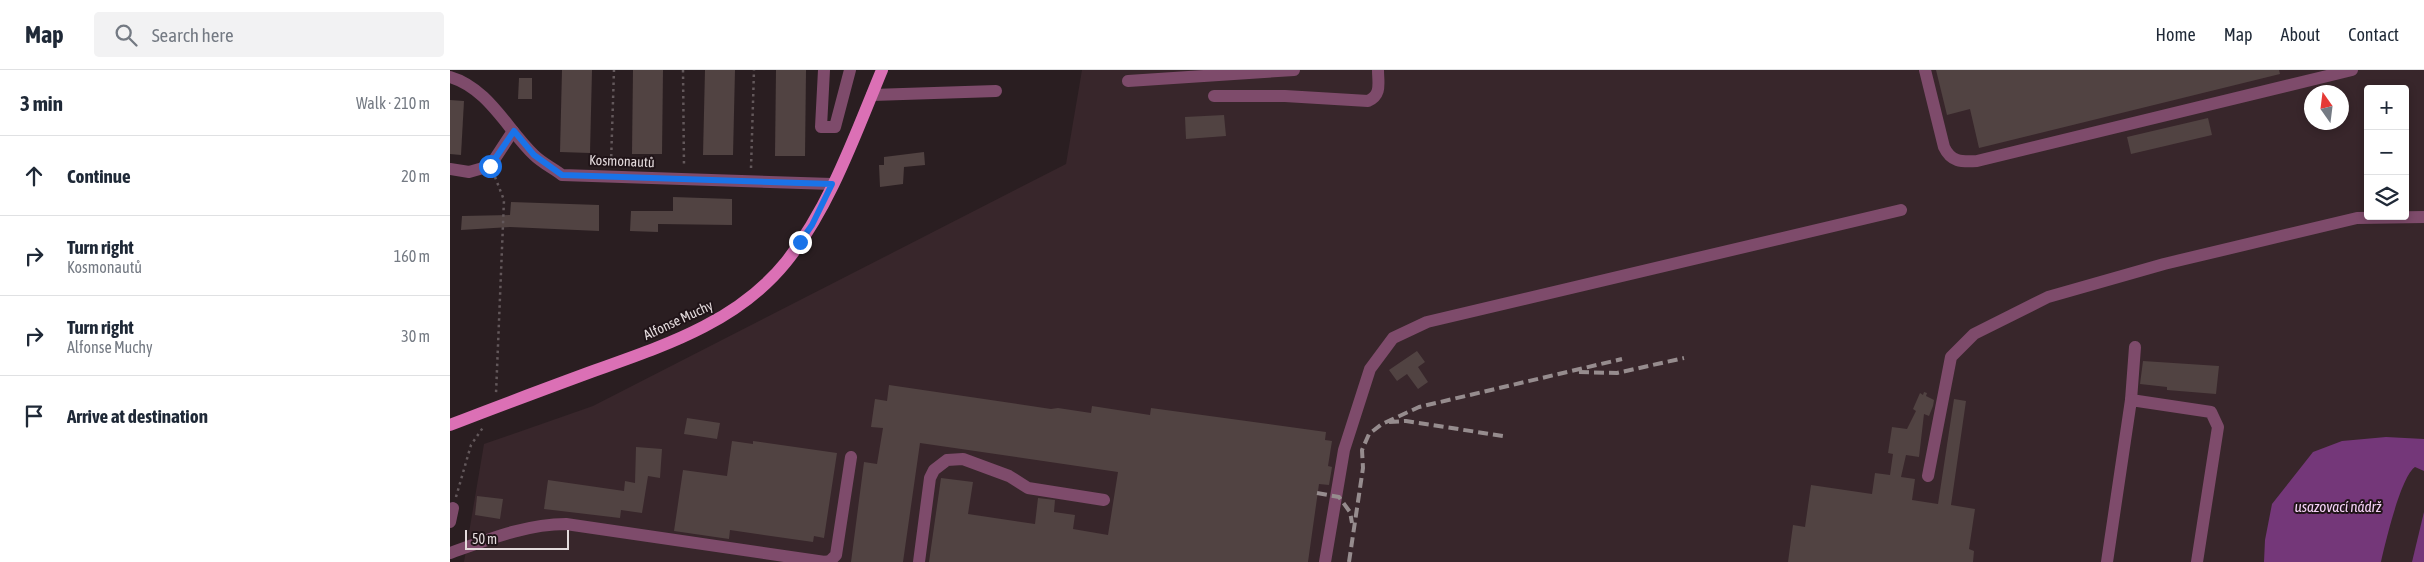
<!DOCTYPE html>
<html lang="en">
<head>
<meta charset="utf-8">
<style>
  :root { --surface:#fff; --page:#f2f2f3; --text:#1f2937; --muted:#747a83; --line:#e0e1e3 }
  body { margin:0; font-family:"Asap Condensed",sans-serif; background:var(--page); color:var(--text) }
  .controls { position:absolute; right:15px; top:15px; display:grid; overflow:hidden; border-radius:5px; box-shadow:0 2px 8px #0003 }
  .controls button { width:45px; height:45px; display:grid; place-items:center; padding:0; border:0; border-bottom:1px solid var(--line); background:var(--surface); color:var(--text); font:25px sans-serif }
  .compass { position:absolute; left:1854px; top:15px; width:45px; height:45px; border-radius:50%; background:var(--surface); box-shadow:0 2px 8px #0003; rotate:346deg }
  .scale { position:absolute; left:15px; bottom:12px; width:104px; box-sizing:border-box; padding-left:5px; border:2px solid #e4dbdd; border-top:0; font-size:14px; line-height:18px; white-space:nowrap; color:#e4dbdd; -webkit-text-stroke:4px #201418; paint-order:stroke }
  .stop { position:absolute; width:15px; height:15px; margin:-11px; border:4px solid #1a73e8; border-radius:50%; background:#fff }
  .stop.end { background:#1a73e8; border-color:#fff; box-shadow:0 1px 5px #0008 }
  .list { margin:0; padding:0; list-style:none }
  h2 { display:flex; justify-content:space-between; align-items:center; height:65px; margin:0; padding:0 20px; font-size:21px }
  h2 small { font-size:16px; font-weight:400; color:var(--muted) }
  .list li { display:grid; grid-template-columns:32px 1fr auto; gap:15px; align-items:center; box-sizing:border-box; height:80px; padding:0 20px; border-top:1px solid var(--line) }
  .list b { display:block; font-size:19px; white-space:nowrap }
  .list p { margin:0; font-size:16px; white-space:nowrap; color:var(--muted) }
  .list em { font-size:16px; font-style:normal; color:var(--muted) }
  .icon { flex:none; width:28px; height:28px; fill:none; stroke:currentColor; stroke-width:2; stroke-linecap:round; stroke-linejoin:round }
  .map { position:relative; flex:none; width:1974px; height:492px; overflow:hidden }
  header { display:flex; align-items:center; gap:30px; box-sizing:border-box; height:70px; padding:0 25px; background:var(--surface); border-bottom:1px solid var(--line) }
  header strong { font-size:24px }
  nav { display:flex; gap:28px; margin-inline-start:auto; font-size:18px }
  .search { width:350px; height:45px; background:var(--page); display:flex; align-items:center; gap:12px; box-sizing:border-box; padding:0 18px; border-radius:5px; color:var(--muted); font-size:19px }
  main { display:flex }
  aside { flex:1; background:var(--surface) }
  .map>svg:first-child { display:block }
  .built { fill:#38262b; fill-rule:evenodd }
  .water { fill:#743779 }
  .building { fill:#514342 }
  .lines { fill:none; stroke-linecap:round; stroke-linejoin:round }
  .path { stroke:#63585b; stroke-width:2.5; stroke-dasharray:2.5 4; stroke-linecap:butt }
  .minor { stroke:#7e4b6b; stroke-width:12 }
  .major { stroke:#db70b5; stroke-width:12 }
  .rail { stroke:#968c8e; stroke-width:4; stroke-dasharray:10 5; stroke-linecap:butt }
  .route { stroke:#1a73e8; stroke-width:6 }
  .labels { text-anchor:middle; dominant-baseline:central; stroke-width:4; stroke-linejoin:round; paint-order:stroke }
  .street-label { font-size:14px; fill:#e4dbdd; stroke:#201418 }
  .water-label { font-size:15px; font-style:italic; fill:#f6d3f8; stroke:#201418 }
</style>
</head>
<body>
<header>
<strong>Map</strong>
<div class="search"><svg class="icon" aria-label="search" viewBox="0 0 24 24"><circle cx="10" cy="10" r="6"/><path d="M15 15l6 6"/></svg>Search here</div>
<nav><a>Home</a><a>Map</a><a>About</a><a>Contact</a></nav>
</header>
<main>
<aside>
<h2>3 min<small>Walk · 210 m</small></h2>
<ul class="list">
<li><svg class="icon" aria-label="ahead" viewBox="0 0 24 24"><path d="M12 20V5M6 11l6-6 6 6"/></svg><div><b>Continue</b></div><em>20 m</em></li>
<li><svg class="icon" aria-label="right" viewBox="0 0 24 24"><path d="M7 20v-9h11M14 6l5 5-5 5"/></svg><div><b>Turn right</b><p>Kosmonautů</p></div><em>160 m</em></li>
<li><svg class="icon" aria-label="right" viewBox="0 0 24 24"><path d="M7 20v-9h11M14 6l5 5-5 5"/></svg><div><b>Turn right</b><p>Alfonse Muchy</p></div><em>30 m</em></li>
<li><svg class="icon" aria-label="arrive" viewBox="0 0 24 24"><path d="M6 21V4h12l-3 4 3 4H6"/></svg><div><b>Arrive at destination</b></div></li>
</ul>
</aside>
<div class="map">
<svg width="1974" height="492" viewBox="0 0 1974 492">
  <rect width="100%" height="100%" fill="#2a1e21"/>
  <path class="built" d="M632 0H1974V492H14L34 374 143 336 616 94ZM1918 19H1955V146H1918ZM1862 22H1892V52H1862Z"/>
  <g class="water">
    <path d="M1936 367 1974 369V401L1965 397C1951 406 1935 474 1931 492H1814L1815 470 1822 434 1863 382 1892 371Z"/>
    <path d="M1974 442V492H1962Z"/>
  </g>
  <g class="building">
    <path d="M112 0H142L140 83 110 82Z"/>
    <path d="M183 0H213L212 84H182Z"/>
    <path d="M255 0H285L283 85H253Z"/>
    <path d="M326 0H356L355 86H325Z"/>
    <path d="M1486 0H1829L1830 4 1529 78 1520 39 1497 45Z"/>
    <path d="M69 8H82V29H68Z"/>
    <path d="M0 30 14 31 11 85 0 84Z"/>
    <path d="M774 45 776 66 736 69 735 47Z"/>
    <path d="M1758 48 1762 65 1681 84 1677 67Z"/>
    <path d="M474 82 475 95 454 97 453 114 430 117 429 95H434V87Z"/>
    <path d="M223 127 282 129V155L208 154V162L180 161 181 141H223Z"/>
    <path d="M61 132 149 135V161L60 157 11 160 12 146 60 145Z"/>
    <path d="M967 281 975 292 968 297 978 312 968 319 957 304 947 311 939 300Z"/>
    <path d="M1693 291 1769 296 1766 324 1717 320V317L1690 314Z"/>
    <path d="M439 315 601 339 608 338 641 343 642 336 700 345 701 338 876 362 875 370 882 371 878 396 882 397 879 415 869 414 858 492H479L491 408 523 412 518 444 585 454 588 428 605 430 604 442 625 445 623 459 658 465 668 402 470 373 453 492H401L414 392 427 394 433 358 421 357 425 329 437 331Z"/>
    <path d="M1474 322 1477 323 1476 326 1484 330 1483 336 1479 346 1474 344 1469 387 1456 385 1451 407 1465 409 1462 430 1488 434 1504 329 1516 331 1501 435 1525 439 1519 479 1524 481 1523 492H1338L1343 455 1355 457 1361 415 1422 424 1425 403 1440 405 1443 384 1438 383 1442 357 1457 359 1466 341 1463 339 1470 323 1473 325Z"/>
    <path d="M237 348 270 353 267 369 234 364Z"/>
    <path d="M282 371 303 374V371L387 383 374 468 364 466 363 472 280 460 279 469 224 461 233 400 277 406Z"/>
    <path d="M186 377 212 379 210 408 198 406 192 443 171 440 170 448 94 439 98 410 174 421 175 411 185 413Z"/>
    <path d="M27 426 53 429 50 449 25 445Z"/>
  </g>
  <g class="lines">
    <g class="path">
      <path d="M233 0 234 97"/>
      <path d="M161 93 164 0"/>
      <path d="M301 98 304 0"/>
      <path d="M45 107 54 130 46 324"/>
      <path d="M6 427 21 375 34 356"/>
    </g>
    <g class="minor">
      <path d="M374 0 371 57H385L400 0"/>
      <path d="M1475 0 1494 77C1501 92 1511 92 1527 91L1902 0"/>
      <path d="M0 7C38 18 57 59 84 85 92 93 103 98 112 105L382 114"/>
      <path d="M678 11 844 0"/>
      <path d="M422 25 546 21"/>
      <path d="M764 26H835L918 31C932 25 928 13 928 0"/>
      <path d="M0 99 19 102 40 96 63 61"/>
      <path d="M1681 330 1685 277"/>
      <path d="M1478 406 1501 287 1524 264 1598 227 1714 194 1907 148 1974 147"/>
      <path d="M0 452 3 438"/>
      <path d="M0 483C37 470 76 454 116 454L375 492 380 491 386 485 401 387"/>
      <path d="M469 492 480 408 484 400 497 390 513 389 559 406 578 418 654 430"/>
      <path d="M875 492 894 380 920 299 943 268 977 252 1451 140"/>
      <path d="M1657 492 1681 330 1761 342 1768 357 1747 492"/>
    </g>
    <path class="major" d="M0 355C46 337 92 320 138 303 210 277 286 254 336 192 380 137 405 65 432 0"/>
    <g class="rail">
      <path d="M1129 302 1167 303 1234 288"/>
      <path d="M939 352 956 351 1053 366"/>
      <path d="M867 423 889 427 900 442 902 453"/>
      <path d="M899 492 913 398 912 380 919 364 932 354 969 337 1172 289"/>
    </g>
  </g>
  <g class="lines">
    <path class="route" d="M40 96 64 61 84 85 112 105 382 114 362 155 350 172"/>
  </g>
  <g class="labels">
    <g class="street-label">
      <text transform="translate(172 91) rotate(2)">Kosmonautů</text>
      <text transform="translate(228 250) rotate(-25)">Alfonse Muchy</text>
    </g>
    <g class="water-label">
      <text x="1888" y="436">usazovací nádrž</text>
    </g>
  </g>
</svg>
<div class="controls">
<button>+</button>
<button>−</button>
<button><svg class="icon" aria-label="layers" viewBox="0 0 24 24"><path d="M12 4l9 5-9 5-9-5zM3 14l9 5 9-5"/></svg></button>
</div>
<svg class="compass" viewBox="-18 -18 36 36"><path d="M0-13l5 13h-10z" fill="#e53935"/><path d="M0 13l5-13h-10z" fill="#747a83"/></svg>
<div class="scale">50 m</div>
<div class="stop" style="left:40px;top:96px"></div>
<div class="stop end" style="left:350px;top:172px"></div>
</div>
</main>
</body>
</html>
